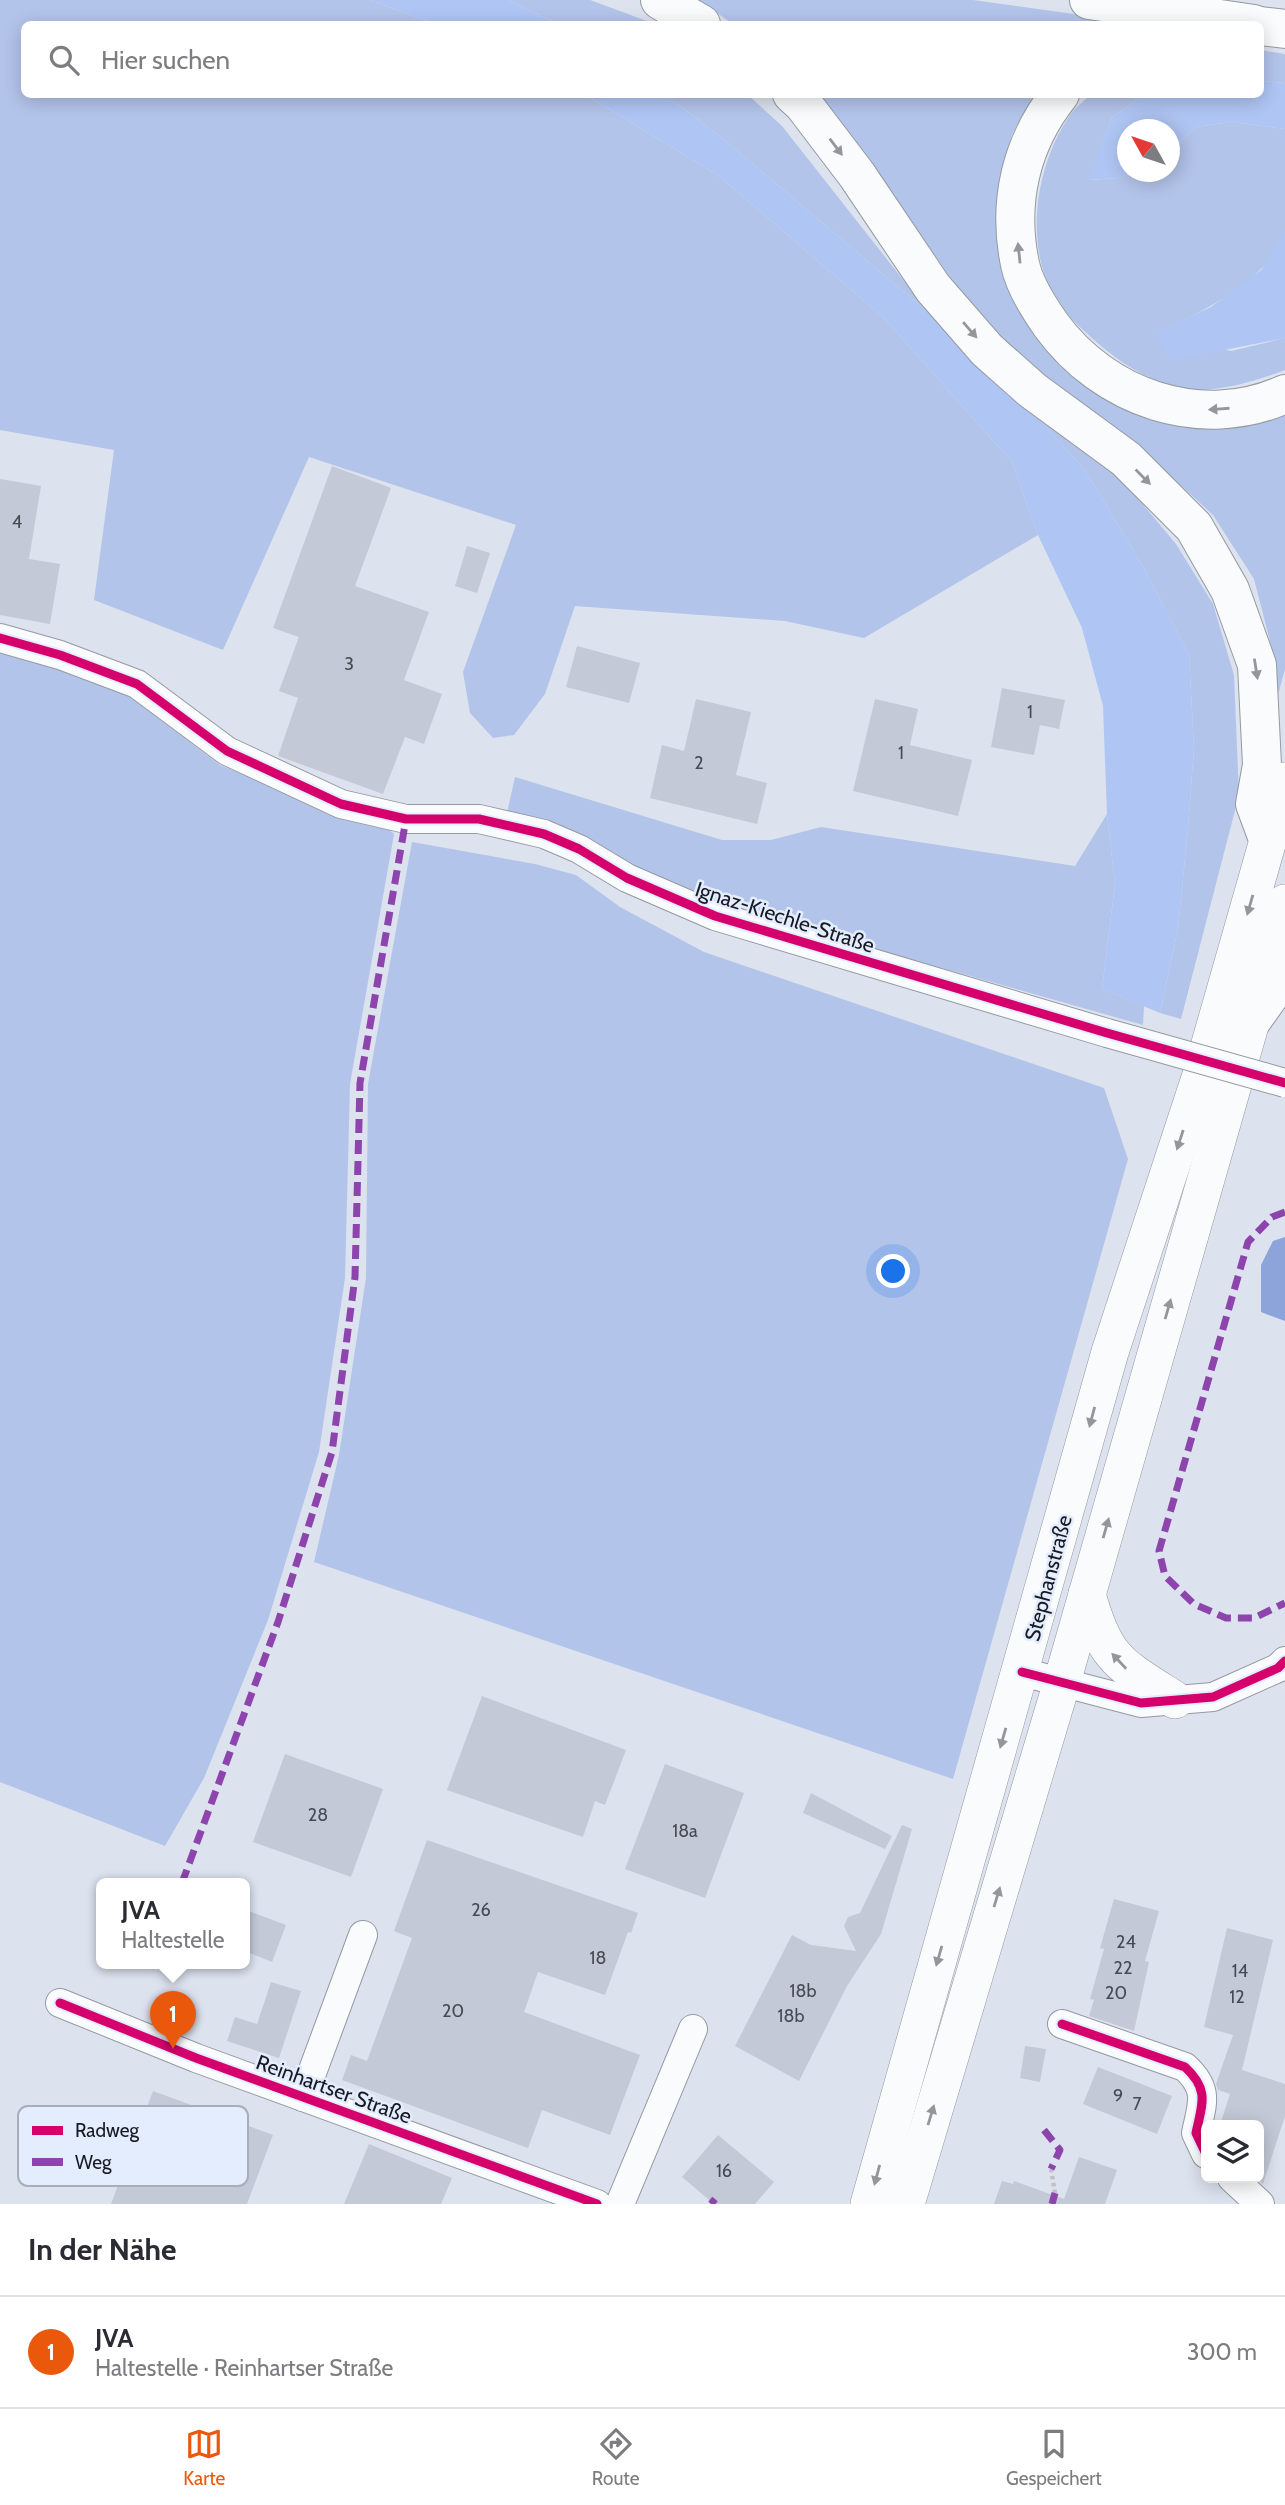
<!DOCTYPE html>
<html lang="de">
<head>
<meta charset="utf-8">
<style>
  :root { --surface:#fff; --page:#f2f2f3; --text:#2b2b33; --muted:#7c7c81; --line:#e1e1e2; --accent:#ea580c }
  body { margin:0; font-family:Cabin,sans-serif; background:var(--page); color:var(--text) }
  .controls { position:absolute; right:21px; bottom:21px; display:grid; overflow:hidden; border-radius:10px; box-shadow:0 4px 18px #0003 }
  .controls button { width:63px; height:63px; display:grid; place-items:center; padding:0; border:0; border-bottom:2px solid var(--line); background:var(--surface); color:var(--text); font:35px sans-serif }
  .compass { position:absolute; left:1117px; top:119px; width:63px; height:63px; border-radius:50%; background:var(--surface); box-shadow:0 4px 18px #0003; rotate:310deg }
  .you { position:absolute; left:894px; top:1272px; width:24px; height:24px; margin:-18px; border:5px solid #fff; border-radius:50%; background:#1a73e8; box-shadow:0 0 0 10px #1a73e833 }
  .badge { display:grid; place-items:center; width:46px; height:46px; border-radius:50%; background:var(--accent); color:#fff; font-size:23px; font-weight:700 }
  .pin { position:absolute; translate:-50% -58px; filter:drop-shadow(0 2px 4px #0008) }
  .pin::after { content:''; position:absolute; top:37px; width:24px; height:21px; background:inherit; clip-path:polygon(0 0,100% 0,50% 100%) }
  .popup { position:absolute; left:96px; top:1878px; width:154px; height:91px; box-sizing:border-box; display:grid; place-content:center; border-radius:10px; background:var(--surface); filter:drop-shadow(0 2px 5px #0005); font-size:23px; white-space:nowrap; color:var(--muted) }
  .popup b { font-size:26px; color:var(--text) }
  .popup::after { content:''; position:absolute; left:50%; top:100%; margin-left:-14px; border:14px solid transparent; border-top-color:var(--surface) }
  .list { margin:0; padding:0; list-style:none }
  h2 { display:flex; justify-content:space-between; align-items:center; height:91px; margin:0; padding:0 28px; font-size:30px }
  h2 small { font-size:23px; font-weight:400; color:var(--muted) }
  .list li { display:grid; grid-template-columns:46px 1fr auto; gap:21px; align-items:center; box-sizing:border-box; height:112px; padding:0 28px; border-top:2px solid var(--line) }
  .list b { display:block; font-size:26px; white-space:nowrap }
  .list p { margin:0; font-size:23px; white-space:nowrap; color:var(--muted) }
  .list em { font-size:23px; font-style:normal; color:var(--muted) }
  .icon { flex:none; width:38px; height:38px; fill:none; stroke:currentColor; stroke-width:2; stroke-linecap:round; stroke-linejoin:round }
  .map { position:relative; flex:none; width:1285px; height:2204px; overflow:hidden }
  .search { position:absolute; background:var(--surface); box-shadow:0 4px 18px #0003; left:21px; right:21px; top:21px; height:77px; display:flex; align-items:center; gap:18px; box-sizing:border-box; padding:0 24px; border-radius:10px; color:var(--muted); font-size:26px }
  .sheet { height:203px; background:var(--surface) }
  nav { display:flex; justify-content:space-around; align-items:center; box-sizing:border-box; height:98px; border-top:2px solid var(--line); background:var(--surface); font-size:19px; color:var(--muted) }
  nav a { display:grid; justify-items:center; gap:4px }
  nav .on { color:var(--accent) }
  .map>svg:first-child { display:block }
  .green { fill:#b3c4ea }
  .forest { fill:#afc5f3 }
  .water { fill:#8ca4da }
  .building { fill:#c3c9d6 }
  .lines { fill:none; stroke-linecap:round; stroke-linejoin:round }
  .minor-casing { stroke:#9499a2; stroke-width:30 }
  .major-casing { stroke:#9499a2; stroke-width:38 }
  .highway-casing { stroke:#9499a2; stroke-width:40 }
  .path { stroke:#bfc1c7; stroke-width:4.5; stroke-dasharray:3.5 3.5; stroke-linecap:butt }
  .minor { stroke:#fafbfc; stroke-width:28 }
  .major { stroke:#fafbfc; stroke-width:37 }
  .highway { stroke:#fafbfc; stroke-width:38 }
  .minor-bridge-casing { stroke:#9499a2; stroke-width:30; stroke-linecap:butt }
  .minor-bridge { stroke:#fafbfc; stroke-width:28 }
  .quiet { stroke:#8e44ad; stroke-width:7; stroke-dasharray:14 7; stroke-linecap:butt }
  .cycleway-casing { stroke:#e4edfe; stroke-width:13 }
  .cycleway { stroke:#d6006c; stroke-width:9 }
  .oneway { fill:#94969a }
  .labels { text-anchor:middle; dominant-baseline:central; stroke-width:5; stroke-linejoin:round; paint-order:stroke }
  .number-label { font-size:18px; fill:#464a53 }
  .street-label { font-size:21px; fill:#171a22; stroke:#e4edfe }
  .key { fill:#e4edfe; stroke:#a6aebc; stroke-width:2 }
  .key-label { font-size:19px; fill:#171a22 }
</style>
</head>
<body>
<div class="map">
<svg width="1285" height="2204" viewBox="0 0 1285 2204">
  <rect width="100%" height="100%" fill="#dce2ee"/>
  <g class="green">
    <path d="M0 0H370L434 24H24V94L586 95 719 176 885 319 1012 462 1038 535 864 638 785 621 575 606 545 694 514 735 493 738 470 713 463 672 516 525 309 457 223 650 94 600 114 450 0 430Z"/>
    <path d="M509 0H590L655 24H558Z"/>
    <path d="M698 0H973L1125 21 1118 24H733Z"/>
    <path d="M1260 50 1285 54V83L1261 81Z"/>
    <path d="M666 95H748L782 126 930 314 727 142Z"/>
    <path d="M816 95H1034L1012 134 999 187 1000 244 1017 307 1061 362 1106 398 1285 407V669L1278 695 1273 653 1254 579 1213 515 1140 448 1043 378 998 336 950 277 872 164Z"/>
    <path d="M1090 95H1144L1112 117 1090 180 1118 178 1134 172H1170V151L1196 127 1231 122 1285 129C1285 150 1285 216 1285 232 1269 281 1199 313 1156 334L1231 351 1285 338V370C1257 381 1211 395 1181 388 1153 382 1128 368 1106 350 1088 335 1066 316 1054 296 1024 243 1036 167 1068 118 1073 109 1083 102 1090 95Z"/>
    <path d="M1021 399 1114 470 1176 544 1213 604 1234 675 1239 795 1181 1019 1160 1013 1178 929 1188 828 1194 748 1189 655 1144 568 1085 470Z"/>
    <path d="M0 648 58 664 130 697 220 765 341 814 384 825 394 834 350 1084 345 1278 319 1452 268 1620 204 1778 165 1846 0 1782Z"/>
    <path d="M515 777 722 840H771L821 827 1075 866 1107 814 1115 884 1102 989 1144 1006 1143 1025 719 905 507 813Z"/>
    <path d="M412 842 535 864 576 875 620 907 704 952 1104 1088 1128 1159 953 1779 314 1562 339 1455 366 1278 368 1084Z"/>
  </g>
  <g class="forest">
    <path d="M370 0H509L558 24H434Z"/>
    <path d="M1261 81 1285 83V129L1231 122 1196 127 1170 151V130H1128V172H1134L1118 178 1089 180 1112 117 1144 95 1260 94Z"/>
    <path d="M586 95H666L727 142 930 314 976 360 1021 399 1085 470 1144 568 1189 655 1194 748 1188 828 1178 929 1160 1013 1102 989 1115 884 1107 814 1103 706 1082 628 1038 535 1012 462 885 319 719 176Z"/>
    <path d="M1285 231V338L1169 361 1156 333 1211 307 1261 270Z"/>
  </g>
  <path class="water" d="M1285 1237V1321L1261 1312V1265L1273 1241Z"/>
  <g class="building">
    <path d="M332 466 391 488 355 586 429 612 404 680 442 694 424 744 405 737 383 794 278 756 298 698 279 691 299 637 273 628Z"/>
    <path d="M0 479 41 486 29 559 60 564 50 624 0 615Z"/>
    <path d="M467 546 490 553 477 593 455 586Z"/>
    <path d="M577 646 640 663 629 703 566 687Z"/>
    <path d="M1002 688 1065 700 1059 729 1040 725 1034 755 991 747Z"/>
    <path d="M696 699 751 712 736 775 767 783 757 824 650 798 662 745 684 751Z"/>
    <path d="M875 699 918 709 910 745 972 760 958 816 853 791Z"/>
    <path d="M482 1696 626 1750 605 1805 595 1801 583 1837 447 1790Z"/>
    <path d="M285 1754 383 1789 351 1877 253 1842Z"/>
    <path d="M665 1764 744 1793 705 1898 625 1869Z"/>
    <path d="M811 1793 892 1836 885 1849 803 1813Z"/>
    <path d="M902 1825 912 1829 881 1934 847 1986 799 2081 735 2046 792 1935 811 1945 856 1951 844 1926 848 1917 860 1913Z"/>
    <path d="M427 1840 638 1913 631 1933 628 1932 605 1995 538 1972 524 2012 640 2055 610 2135 542 2110 528 2148 342 2080 351 2055 367 2061 412 1938 394 1931Z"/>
    <path d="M1114 1899 1159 1911 1145 1961 1149 1962 1134 2031 1089 2016 1094 2000 1090 1999 1104 1949 1100 1948Z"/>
    <path d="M249 1911 286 1925 272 1962 245 1951V1922Z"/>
    <path d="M1227 1928 1273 1940 1242 2070 1285 2084V2116L1263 2184 1259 2180V2125H1220L1230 2094 1218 2090 1216 2084 1233 2035 1204 2027Z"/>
    <path d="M271 1982 301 1991 279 2058 227 2041 235 2017 257 2024Z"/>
    <path d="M1025 2046 1046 2049 1040 2082 1020 2078Z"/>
    <path d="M1098 2067 1172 2096 1157 2134 1083 2104Z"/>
    <path d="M153 2091 273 2135 247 2204H111Z"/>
    <path d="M718 2135 774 2182 755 2204H714L682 2177Z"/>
    <path d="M369 2144 452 2178 441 2204H344Z"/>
    <path d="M1079 2157 1117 2170 1105 2204H994L1002 2181 1013 2184 1014 2181 1064 2199Z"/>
  </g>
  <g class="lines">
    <defs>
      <g id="minor">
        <path d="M0 638 60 655 137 684 227 751 341 804 406 819H479L544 834 579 849 627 878 715 916 1107 1033"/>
        <path d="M1022 1672 1141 1703 1213 1697 1278 1668 1285 1661"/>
        <path d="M60 2003 196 2058 597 2204"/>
        <path d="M1062 2024 1185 2067C1210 2090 1202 2104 1196 2133L1206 2154"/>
        <path d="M303 2097 363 1935"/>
        <path d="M1232 2178 1260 2204"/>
        <path d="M620 2204 693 2029"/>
      </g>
      <g id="major">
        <path d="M1087 1594C1105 1660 1119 1664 1175 1700"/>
        <path d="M869 2204 1110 1352 1201 1075 1285 781"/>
        <path d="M906 2204 1062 1682 1285 903"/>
      </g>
      <g id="highway">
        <path d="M660 0 701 24"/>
        <path d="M1089 0 1254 24"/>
        <path d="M1260 26 1285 29"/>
        <path d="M792 94 803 104 857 175 933 288 987 350 1032 390 1126 459 1194 527 1230 590 1257 665 1262 765 1255 804 1268 839"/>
        <path d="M1060 94C1021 143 1007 202 1020 264 1024 284 1039 308 1051 325 1104 398 1201 432 1285 394"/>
        <path d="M1252 1020 1285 974"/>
      </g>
    </defs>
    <use href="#minor" class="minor-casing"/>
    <use href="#major" class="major-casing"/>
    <use href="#highway" class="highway-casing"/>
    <path class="path" d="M1051 2169 1055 2193"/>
    <use href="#minor" class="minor"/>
    <use href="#major" class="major"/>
    <use href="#highway" class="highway"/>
    <defs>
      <path id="minor-bridge" d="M1107 1033 1285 1083"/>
    </defs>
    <use href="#minor-bridge" class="minor-bridge-casing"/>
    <use href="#minor-bridge" class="minor-bridge"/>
    <g class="quiet">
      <path d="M1285 1212 1272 1217 1248 1242 1159 1551 1165 1576 1194 1604 1226 1618H1254L1285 1603"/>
      <path d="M182 1883 278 1622 332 1452 355 1277 360 1083 406 819"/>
      <path d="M1044 2130 1060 2150 1051 2169"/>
      <path d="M711 2204 715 2199"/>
      <path d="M1052 2204 1055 2193"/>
    </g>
    <defs>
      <g id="cycleway">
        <path d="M0 638 60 655 137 684 227 751 341 804 406 819H479L544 834 579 849 627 878 715 916 1107 1033 1285 1083"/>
        <path d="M1022 1672 1141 1703 1213 1697 1278 1668 1285 1661"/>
        <path d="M60 2003 196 2058 597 2204"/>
        <path d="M1062 2024 1185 2067C1210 2090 1202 2104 1196 2133L1206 2154"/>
      </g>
    </defs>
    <use href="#cycleway" class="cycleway-casing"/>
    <use href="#cycleway" class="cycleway"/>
  </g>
  <defs><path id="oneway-solid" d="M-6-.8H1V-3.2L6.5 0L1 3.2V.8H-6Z" transform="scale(1.75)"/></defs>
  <g class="oneway">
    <use href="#oneway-solid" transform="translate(836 147) rotate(53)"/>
    <use href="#oneway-solid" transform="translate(1019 253) rotate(-96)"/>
    <use href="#oneway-solid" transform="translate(970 330) rotate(49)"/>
    <use href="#oneway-solid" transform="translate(1219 409) rotate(176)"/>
    <use href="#oneway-solid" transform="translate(1143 477) rotate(45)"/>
    <use href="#oneway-solid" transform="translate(1256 669) rotate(81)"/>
    <use href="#oneway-solid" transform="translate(1250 905) rotate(106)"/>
    <use href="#oneway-solid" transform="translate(1180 1140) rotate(108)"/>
    <use href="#oneway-solid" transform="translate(1168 1309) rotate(-74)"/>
    <use href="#oneway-solid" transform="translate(1092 1417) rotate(105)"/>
    <use href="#oneway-solid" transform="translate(1106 1528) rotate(-74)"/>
    <use href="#oneway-solid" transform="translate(1119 1661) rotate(-133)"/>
    <use href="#oneway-solid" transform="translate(1003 1738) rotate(106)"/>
    <use href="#oneway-solid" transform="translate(997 1897) rotate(-73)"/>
    <use href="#oneway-solid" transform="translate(939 1956) rotate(106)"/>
    <use href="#oneway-solid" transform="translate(931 2115) rotate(-73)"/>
    <use href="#oneway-solid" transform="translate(877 2175) rotate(105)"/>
  </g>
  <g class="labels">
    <g class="number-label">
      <text x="17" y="522">4</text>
      <text x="349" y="664">3</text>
      <text x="1030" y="712">1</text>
      <text x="901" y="753">1</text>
      <text x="699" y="763">2</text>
      <text x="318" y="1815">28</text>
      <text x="685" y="1831">18a</text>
      <text x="481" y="1910">26</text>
      <text x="1126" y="1942">24</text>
      <text x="598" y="1958">18</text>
      <text x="1123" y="1968">22</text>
      <text x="1240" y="1971">14</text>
      <text x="803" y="1991">18b</text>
      <text x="1116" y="1993">20</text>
      <text x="1237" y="1997">12</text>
      <text x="453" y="2011">20</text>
      <text x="791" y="2016">18b</text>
      <text x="1118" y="2096">9</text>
      <text x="1137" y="2104">7</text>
      <text x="724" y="2171">16</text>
    </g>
    <g class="street-label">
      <text transform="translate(785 917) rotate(18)">Ignaz-Kiechle-Straße</text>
      <text transform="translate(1048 1578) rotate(-75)">Stephanstraße</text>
      <text transform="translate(334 2089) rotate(20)">Reinhartser Straße</text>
    </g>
  </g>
  <rect x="18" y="2106" width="230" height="80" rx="10" class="key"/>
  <rect x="32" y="2126" width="31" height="9" fill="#d6006c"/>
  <rect x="32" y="2158" width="31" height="8" fill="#8e44ad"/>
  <g class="key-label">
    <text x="75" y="2137">Radweg</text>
    <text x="75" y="2169">Weg</text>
  </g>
</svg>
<div class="controls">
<button><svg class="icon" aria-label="layers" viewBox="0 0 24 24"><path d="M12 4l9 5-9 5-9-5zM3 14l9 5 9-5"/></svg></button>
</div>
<svg class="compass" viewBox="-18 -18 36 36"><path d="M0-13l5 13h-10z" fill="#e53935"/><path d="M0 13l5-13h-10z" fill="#7c7c81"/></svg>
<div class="you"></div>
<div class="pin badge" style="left:173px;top:2049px">1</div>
<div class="popup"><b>JVA</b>Haltestelle</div>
<div class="search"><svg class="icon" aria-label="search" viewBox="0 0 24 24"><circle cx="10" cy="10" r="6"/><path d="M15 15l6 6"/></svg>Hier suchen</div>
</div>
<section class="sheet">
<h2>In der Nähe<small></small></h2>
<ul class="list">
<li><span class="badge">1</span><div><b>JVA</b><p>Haltestelle · Reinhartser Straße</p></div><em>300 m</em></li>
</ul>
</section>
<nav>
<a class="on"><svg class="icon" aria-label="map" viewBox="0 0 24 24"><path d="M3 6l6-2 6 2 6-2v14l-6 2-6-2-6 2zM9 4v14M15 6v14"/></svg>Karte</a>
<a><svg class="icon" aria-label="directions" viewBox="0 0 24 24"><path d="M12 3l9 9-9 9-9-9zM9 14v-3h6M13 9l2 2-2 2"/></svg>Route</a>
<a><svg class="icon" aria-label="saved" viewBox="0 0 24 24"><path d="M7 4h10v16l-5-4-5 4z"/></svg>Gespeichert</a>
</nav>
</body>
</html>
